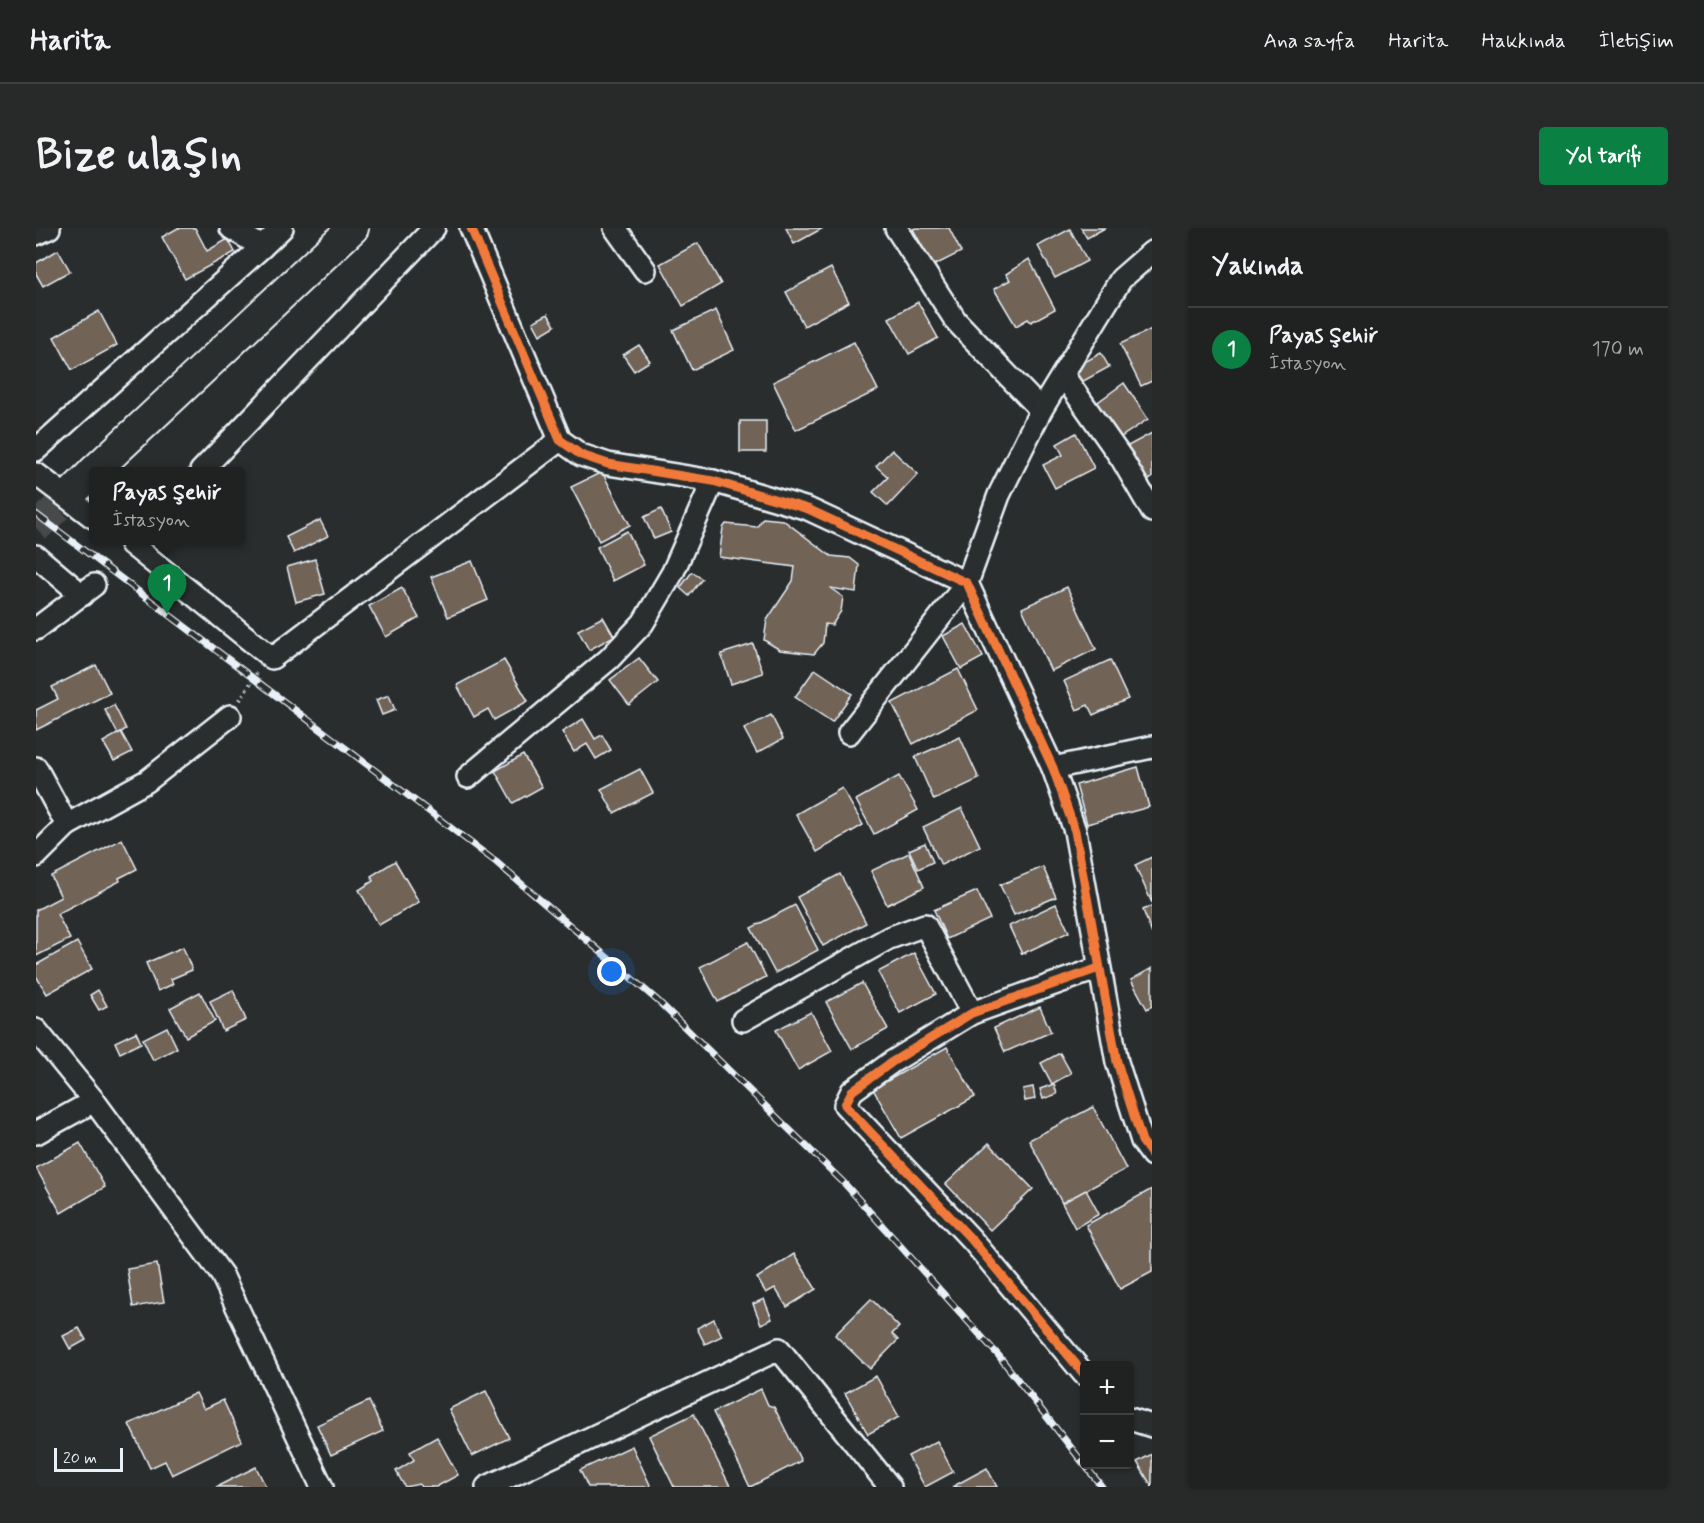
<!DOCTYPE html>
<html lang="tr">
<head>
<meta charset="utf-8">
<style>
  :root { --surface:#202222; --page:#282a2a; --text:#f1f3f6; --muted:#a2a4a5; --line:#3d3f40; --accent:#0b8043 }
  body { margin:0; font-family:Mynerve,sans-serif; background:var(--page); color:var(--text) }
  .controls { position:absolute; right:18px; bottom:18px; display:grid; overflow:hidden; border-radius:6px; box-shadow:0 2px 4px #0004 }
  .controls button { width:54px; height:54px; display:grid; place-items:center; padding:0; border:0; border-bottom:2px solid var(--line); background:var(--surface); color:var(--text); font:30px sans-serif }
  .scale { position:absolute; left:18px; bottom:15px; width:69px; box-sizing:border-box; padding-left:6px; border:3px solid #e8f1f8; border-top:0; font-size:16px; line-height:21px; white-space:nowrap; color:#e8f1f8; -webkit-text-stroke:4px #2a2d2e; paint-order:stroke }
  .you { position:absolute; left:576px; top:744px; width:21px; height:21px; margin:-15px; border:4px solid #fff; border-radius:50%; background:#1a73e8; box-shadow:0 0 0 9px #1a73e833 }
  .badge { display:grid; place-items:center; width:39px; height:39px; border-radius:50%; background:var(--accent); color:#fff; font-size:20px; font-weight:700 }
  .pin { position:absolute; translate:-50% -50px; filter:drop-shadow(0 2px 3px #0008) }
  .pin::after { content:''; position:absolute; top:32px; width:21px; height:18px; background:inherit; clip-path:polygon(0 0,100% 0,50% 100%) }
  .popup { position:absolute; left:53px; top:239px; width:156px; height:78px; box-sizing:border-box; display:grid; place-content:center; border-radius:6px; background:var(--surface); filter:drop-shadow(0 2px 4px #0005); font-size:20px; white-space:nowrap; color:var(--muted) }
  .popup b { font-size:22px; color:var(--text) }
  .popup::after { content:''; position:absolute; left:50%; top:100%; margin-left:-12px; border:12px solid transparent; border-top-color:var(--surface) }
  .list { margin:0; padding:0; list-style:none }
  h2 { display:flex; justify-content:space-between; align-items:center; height:78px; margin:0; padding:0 24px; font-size:26px }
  h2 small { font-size:20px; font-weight:400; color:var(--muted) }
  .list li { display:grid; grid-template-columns:39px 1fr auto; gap:18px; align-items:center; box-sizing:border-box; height:84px; padding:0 24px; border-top:2px solid var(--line) }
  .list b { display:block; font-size:22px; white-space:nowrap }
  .list p { margin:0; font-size:20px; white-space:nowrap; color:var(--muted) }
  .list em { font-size:20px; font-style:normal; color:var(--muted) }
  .map { position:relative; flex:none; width:1116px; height:1259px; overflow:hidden; border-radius:6px }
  header { display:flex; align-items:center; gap:36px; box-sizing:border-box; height:84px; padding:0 30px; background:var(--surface); border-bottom:2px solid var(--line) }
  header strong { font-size:28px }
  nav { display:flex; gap:33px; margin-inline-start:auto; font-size:21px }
  .intro { display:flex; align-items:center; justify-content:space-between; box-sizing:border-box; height:144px; padding:0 36px }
  h1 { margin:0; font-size:42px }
  .button { padding:15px 27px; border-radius:6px; background:var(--accent); color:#fff; font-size:21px; font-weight:700 }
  main { display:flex; gap:36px; padding:0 36px }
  aside { flex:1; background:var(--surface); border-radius:6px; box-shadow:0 2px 4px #0004 }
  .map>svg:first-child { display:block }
  .building { fill:#716457; stroke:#e8f1f8; stroke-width:1.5 }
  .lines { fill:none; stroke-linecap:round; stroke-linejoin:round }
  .secondary-tunnel { stroke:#464a4c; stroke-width:30; stroke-dasharray:30 15; stroke-linecap:butt }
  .street-casing { stroke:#e8f1f8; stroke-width:26 }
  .secondary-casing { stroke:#e8f1f8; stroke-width:34 }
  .path { stroke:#e8f1f8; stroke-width:4; stroke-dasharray:1.5 4.5; stroke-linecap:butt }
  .street { stroke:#2a2d2e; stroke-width:21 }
  .secondary { stroke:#2a2d2e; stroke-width:30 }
  .rail-casing { stroke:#e8f1f8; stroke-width:7 }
  .rail { stroke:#2a2d2e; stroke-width:4.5; stroke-dasharray:14; stroke-linecap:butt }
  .cycleway-casing { stroke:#2a2d2e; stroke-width:13 }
  .cycleway { stroke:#f17a3a; stroke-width:9 }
</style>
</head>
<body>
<header>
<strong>Harita</strong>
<nav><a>Ana sayfa</a><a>Harita</a><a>Hakkında</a><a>İletişim</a></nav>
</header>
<div class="intro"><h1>Bize ulaşın</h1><a class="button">Yol tarifi</a></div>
<main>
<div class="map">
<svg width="1116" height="1259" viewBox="0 0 1116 1259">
  <rect width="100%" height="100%" fill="#2a2d2e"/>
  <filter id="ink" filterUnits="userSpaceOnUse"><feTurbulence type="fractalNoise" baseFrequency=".0167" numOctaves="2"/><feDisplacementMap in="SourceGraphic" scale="12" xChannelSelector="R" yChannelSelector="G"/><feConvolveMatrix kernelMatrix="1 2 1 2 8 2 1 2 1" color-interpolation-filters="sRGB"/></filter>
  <g filter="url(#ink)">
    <g class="building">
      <path d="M142 0H159L171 23 192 11 199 24 149 51 126 9Z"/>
      <path d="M750 0H787L758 16Z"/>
      <path d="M880 0H913L925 24 897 38 877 1Z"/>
      <path d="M1045 0H1069L1051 10Z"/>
      <path d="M1034 1 1051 33 1019 50 1002 18Z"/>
      <path d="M662 15 685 56 647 78 624 36Z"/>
      <path d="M22 22 34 43 7 58 0 46V35Z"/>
      <path d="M993 31 1019 81 995 94 992 91 980 98 958 61 974 52 970 46Z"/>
      <path d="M795 40 813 74 768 98 750 64Z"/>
      <path d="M882 74 902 110 873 126 853 90Z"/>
      <path d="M680 82 698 122 656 142 637 102Z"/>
      <path d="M63 83 81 117 36 142 18 109Z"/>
      <path d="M512 86 519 98 504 107 497 94Z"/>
      <path d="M1116 101V153L1105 158 1084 116Z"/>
      <path d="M818 114 842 162 760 202 737 154Z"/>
      <path d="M603 117 614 133 598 143 587 127Z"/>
      <path d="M1065 125 1073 139 1042 156 1034 142Z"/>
      <path d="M1088 155 1112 191 1079 213 1055 179Z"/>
      <rect x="704" y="193" width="26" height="31"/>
      <path d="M1040 205 1058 240 1019 260 1007 237 1027 227 1021 216Z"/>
      <path d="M1116 205V250L1109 254 1090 219Z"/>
      <path d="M856 222 882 246 852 278 837 264 852 249 840 238Z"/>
      <path d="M566 244 594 297 563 313 535 259Z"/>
      <path d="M625 281 635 304 618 311 608 289Z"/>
      <path d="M727 290 747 292 795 328 814 330 823 337 820 364 794 360 807 369 805 383 796 397 789 396 787 415 778 426 744 422 728 412 731 392 757 353 759 339 683 329 687 300 690 296 721 299Z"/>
      <path d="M284 292 292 308 258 325 250 309Z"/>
      <path d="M591 303 608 337 577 353 561 319Z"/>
      <path d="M279 331 289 366 260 374 251 339Z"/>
      <path d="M436 333 452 372 412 389 395 349Z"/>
      <path d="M656 344 666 351 653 368 644 360Z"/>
      <path d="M1031 359 1060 421 1015 443 986 380Z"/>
      <path d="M366 360 383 390 350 409 333 378Z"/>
      <path d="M567 389 578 408 553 422 542 402Z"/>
      <path d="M929 396 947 429 925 441 907 408Z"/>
      <path d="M717 416 727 445 695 456 685 426Z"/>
      <path d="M603 430 622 454 593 477 574 452Z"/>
      <path d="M468 432 492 473 458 492 452 481 438 489 421 457Z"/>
      <path d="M1074 432 1092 471 1057 487 1052 477 1041 482 1028 453Z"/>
      <path d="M60 437 74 465 0 502V482L22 471 16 459Z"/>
      <path d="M779 441 816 466 796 494 759 469Z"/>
      <path d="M922 441 942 482 877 516 856 475Z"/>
      <path d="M353 467 359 482 346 487 340 472Z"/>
      <path d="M78 477 90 501 82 506 69 482Z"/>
      <path d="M735 487 747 511 721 525 708 501Z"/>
      <path d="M547 491 559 511 566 507 575 522 560 531 551 516 538 524 526 504Z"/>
      <path d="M85 504 96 524 78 533 67 514Z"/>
      <path d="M924 509 943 551 898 572 879 529Z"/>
      <path d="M487 527 506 559 477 575 459 543Z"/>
      <path d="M1102 539 1113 579 1051 596 1040 557Z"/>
      <path d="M604 541 617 565 578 585 565 561Z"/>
      <path d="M863 548 882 582 838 606 820 572Z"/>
      <path d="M806 560 827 597 781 624 760 586Z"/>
      <path d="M926 580 944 618 905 637 887 599Z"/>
      <path d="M86 611 101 641 83 650 84 653 21 686 34 711 0 728V682L25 669 15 648Z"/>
      <path d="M889 615 897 634 882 641 873 622Z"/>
      <path d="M873 625 888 659 851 677 835 643Z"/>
      <path d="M1116 629V675L1099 637Z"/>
      <path d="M359 633 383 674 343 697 323 662 337 653 335 648Z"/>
      <path d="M1007 639 1020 669 978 687 964 657Z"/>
      <path d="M804 646 830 695 787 718 761 669Z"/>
      <path d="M941 663 954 691 911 711 898 682Z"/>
      <path d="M1020 676 1033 704 986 726 973 698Z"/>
      <path d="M759 677 782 722 739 745 715 700Z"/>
      <path d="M1116 678V706L1107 682Z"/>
      <path d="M41 714 56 741 11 766 0 748V737Z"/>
      <path d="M712 714 730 749 682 774 664 739Z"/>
      <path d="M147 719 156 742 135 751 137 756 122 763 110 735Z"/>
      <path d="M878 725 900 766 864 785 842 744Z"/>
      <path d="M1116 740V778L1111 781 1095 752Z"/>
      <path d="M826 755 852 801 816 821 790 774Z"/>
      <path d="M62 762 71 778 63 782 54 767Z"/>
      <path d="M197 762 210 792 187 803 174 773Z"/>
      <path d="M164 764 179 793 150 809 134 780Z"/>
      <path d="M1004 779 1015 804 969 824 958 800Z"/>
      <path d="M775 784 796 823 762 842 740 802Z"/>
      <path d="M131 799 141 820 117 832 107 811Z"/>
      <path d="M100 804 105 815 84 825 79 814Z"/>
      <path d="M911 819 939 869 865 910 837 861Z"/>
      <path d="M1024 825 1035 845 1016 856 1005 835Z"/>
      <path d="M1018 856 1021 866 1007 871 1004 861Z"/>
      <path d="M997 859 999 871 989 873 987 861Z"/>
      <path d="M1057 879 1090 941 1026 975 993 912Z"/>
      <path d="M44 915 69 959 25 985 0 940Z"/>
      <path d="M953 915 997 961 954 1002 910 956Z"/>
      <path d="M1116 961V1044L1084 1061 1050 997Z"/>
      <path d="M1050 962 1063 986 1039 1000 1026 975Z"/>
      <path d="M758 1026 780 1061 751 1079 739 1060 730 1065 721 1050Z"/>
      <path d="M121 1036 128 1074 97 1079 91 1041Z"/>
      <path d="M728 1071 736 1091 725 1096 717 1076Z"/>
      <path d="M835 1071 863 1099 856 1106 862 1112 834 1141 799 1107Z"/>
      <path d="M678 1091 686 1108 669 1116 661 1100Z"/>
      <path d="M43 1100 50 1112 34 1121 27 1108Z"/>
      <path d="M840 1148 863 1189 832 1206 809 1165Z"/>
      <path d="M725 1161 732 1177 738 1179 765 1233 714 1259 677 1184Z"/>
      <path d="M450 1163 473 1210 436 1228 413 1181Z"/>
      <path d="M160 1165 168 1181 187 1172 206 1213 136 1247 129 1233 114 1240 93 1196Z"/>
      <path d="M333 1173 347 1203 295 1227 281 1197Z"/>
      <path d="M658 1186 694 1258 692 1259H638L613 1208Z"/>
      <path d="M401 1209 422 1247 400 1259H385L383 1256 369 1259 360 1243 378 1232 374 1224Z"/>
      <path d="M901 1213 917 1244 889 1259 872 1228Z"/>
      <path d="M596 1218 615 1259H552L544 1242Z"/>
      <path d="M1116 1226V1259L1101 1234Z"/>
      <path d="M220 1239 230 1259H180Z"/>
      <path d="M951 1240 961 1259H916Z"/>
    </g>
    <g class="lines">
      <path class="secondary-tunnel" d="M0 300 37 264"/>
      <defs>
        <g id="street">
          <path d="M195 0 226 19 246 0"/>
          <path d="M435 0 524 212 545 227 572 236 677 253 772 281 931 355 1017 540 1039 603 1081 834 1106 913 1116 927"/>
          <path d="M579 0 609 42"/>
          <path d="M860 0 920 93 1005 182"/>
          <path d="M0 6 13 0"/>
          <path d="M1027 147 1086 231 1116 283"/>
          <path d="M0 222 226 19"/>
          <path d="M165 243 398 0"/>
          <path d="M0 246 57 289"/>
          <path d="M99 312 95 316 236 430 524 212"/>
          <path d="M0 328 46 367"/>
          <path d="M0 401 58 357"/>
          <path d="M813 505 931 355 963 267 1005 182 1085 51 1116 24"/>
          <path d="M0 540 31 597 0 628"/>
          <path d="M1017 540 1116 519"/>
          <path d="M432 549 573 431 607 395 637 344 677 253"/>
          <path d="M31 597 111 553 194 488"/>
          <path d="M707 792 853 710 889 697 936 785"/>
          <path d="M0 802 58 873 186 1047 286 1259"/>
          <path d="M0 905 58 873"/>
          <path d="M1048 1146 936 1012 809 877 816 863 856 834 936 785 1063 740"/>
          <path d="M1094 1191 1116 1198"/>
          <path d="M451 1259 743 1121 854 1259"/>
        </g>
        <g id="secondary">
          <path d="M58 243 317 0"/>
          <path d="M37 264 57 244"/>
        </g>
      </defs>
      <use href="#street" class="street-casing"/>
      <use href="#secondary" class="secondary-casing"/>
      <path class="path" d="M204 472 221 445"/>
      <use href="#street" class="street"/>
      <use href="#secondary" class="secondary"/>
      <defs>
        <path id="rail" d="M0 286 460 634 622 773 808 955 963 1128 1066 1259"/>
      </defs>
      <use href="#rail" class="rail-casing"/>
      <use href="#rail" class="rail"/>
      <defs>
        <g id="cycleway">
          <path d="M435 0 524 212 545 227 572 236 677 253 772 281 931 355 1017 540 1039 603 1081 834 1106 913 1116 927"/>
          <path d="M1048 1146 936 1012 809 877 816 863 856 834 936 785 1063 740"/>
        </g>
      </defs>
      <use href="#cycleway" class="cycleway-casing"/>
      <use href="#cycleway" class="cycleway"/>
    </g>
  </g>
</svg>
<div class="controls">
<button>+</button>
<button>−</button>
</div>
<div class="scale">20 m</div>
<div class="you"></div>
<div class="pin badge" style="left:131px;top:386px">1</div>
<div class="popup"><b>Payas Şehi̇r</b>İstasyon</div>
</div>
<aside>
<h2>Yakında<small></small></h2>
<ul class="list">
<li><span class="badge">1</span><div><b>Payas Şehi̇r</b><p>İstasyon</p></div><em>170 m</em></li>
</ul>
</aside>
</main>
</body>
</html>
